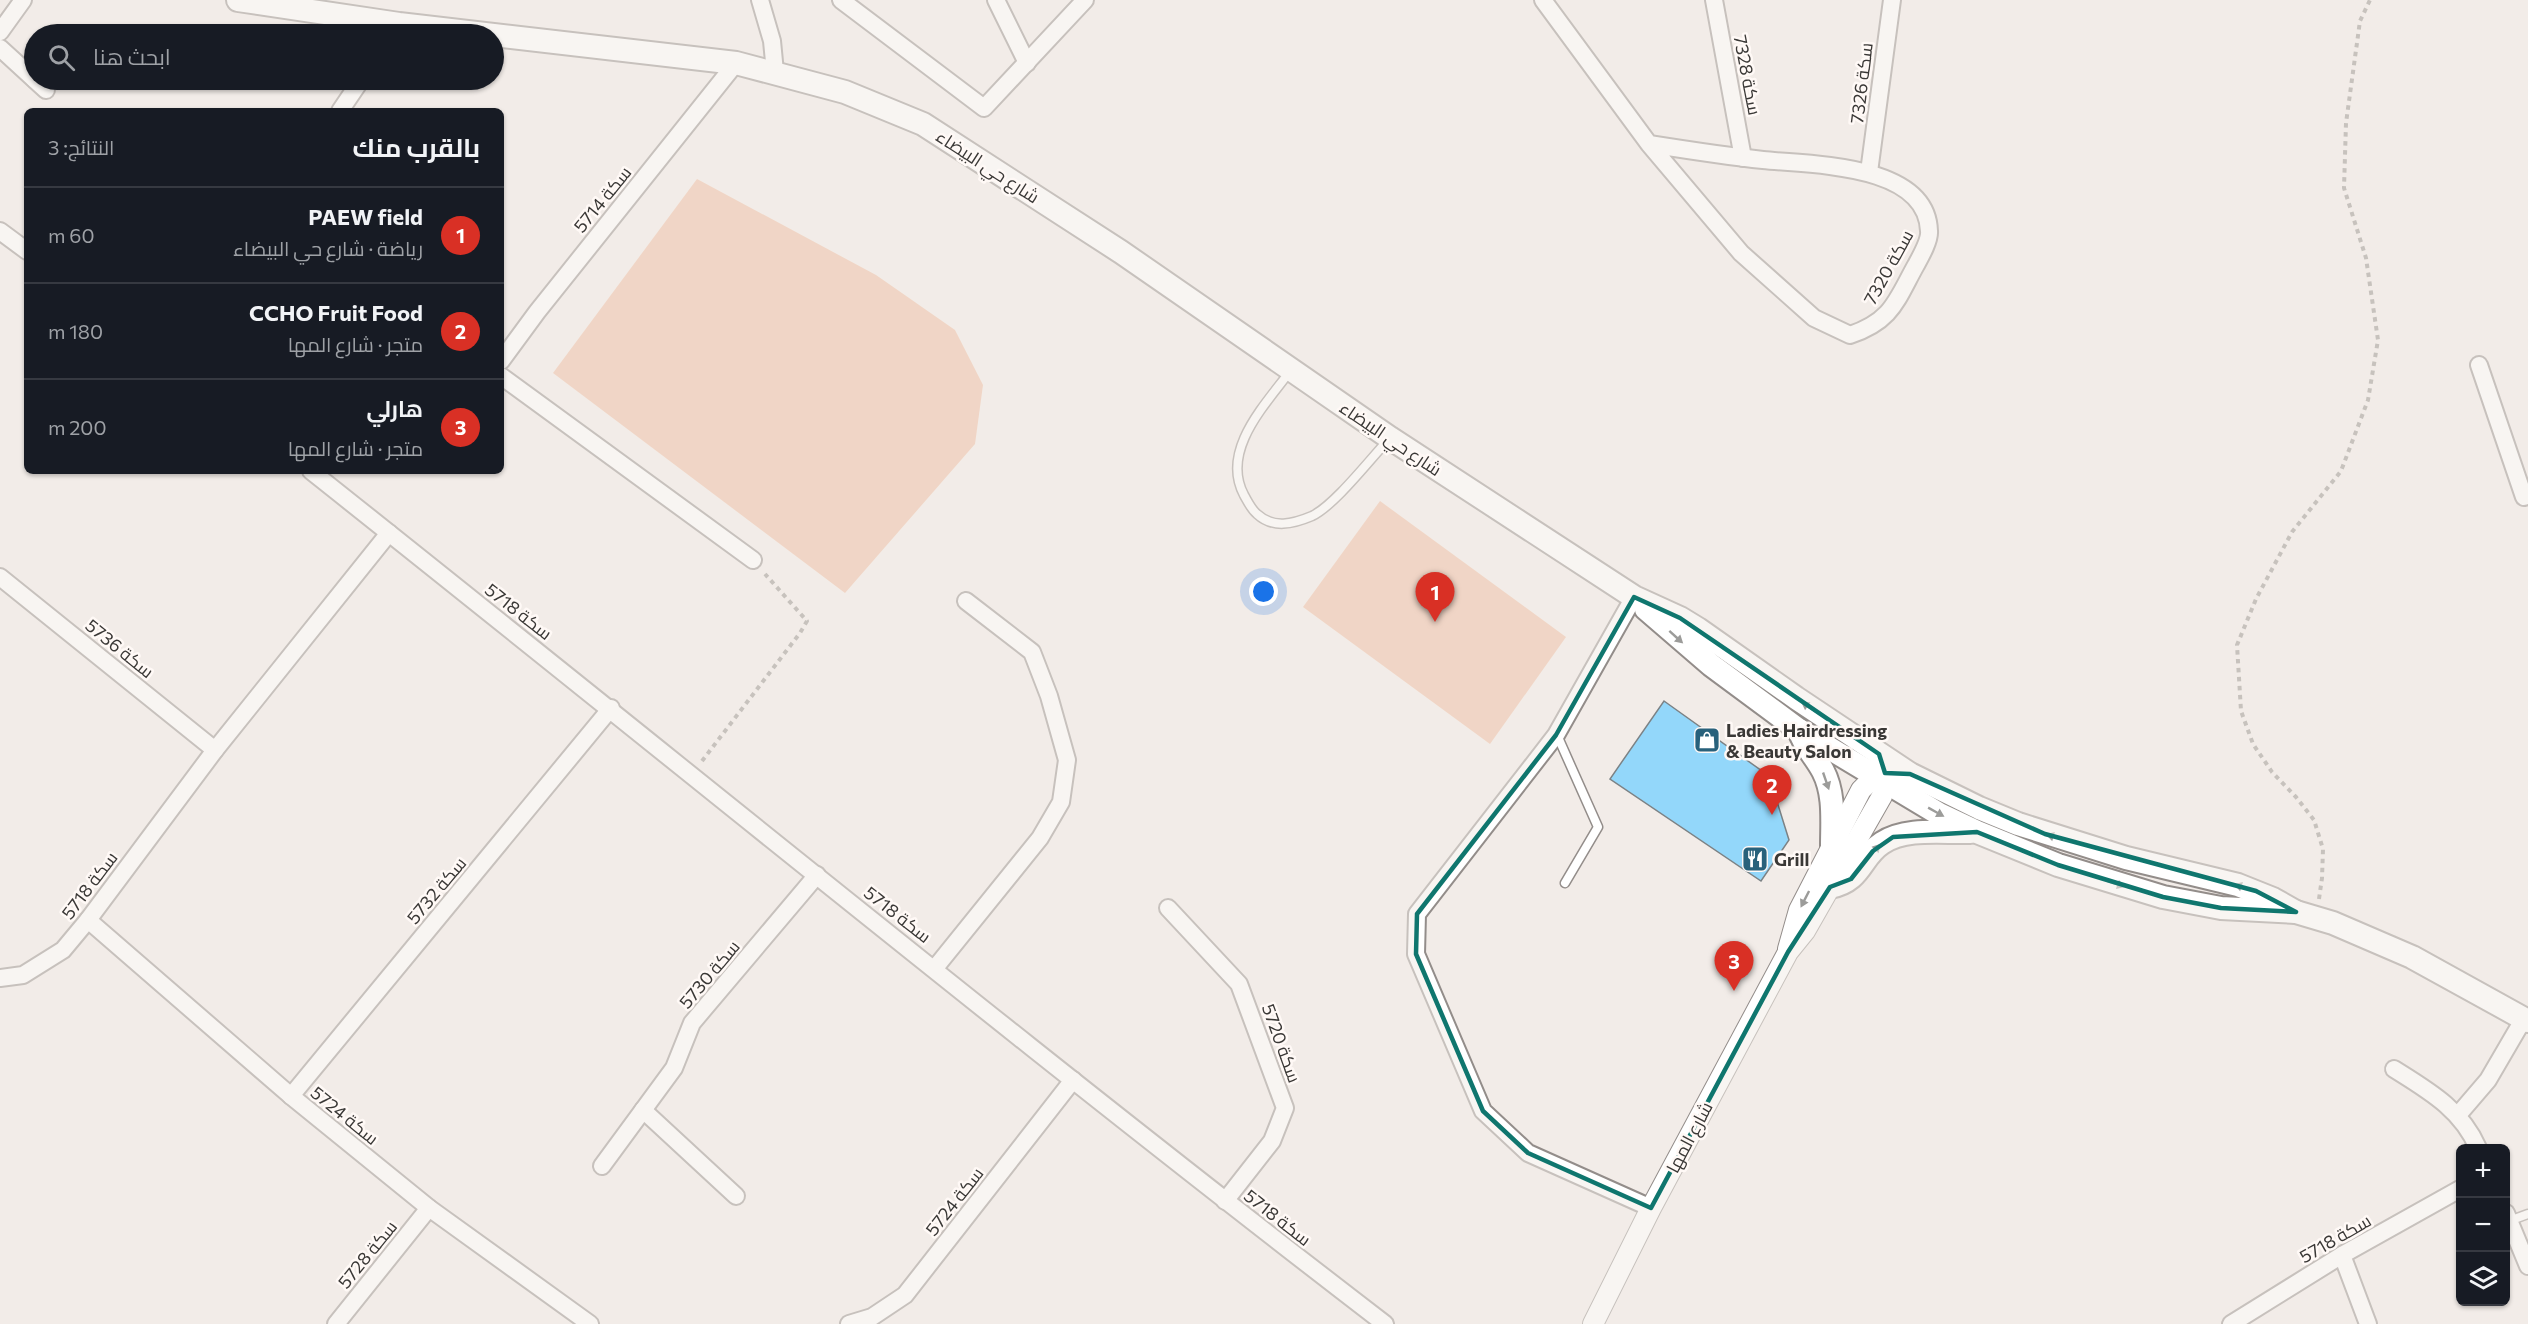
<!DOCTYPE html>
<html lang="ar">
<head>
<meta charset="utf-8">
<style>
  :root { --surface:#171b24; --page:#242831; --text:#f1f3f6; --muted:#9ea1a6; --line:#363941; --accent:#d93025 }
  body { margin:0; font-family:Commissioner,Cairo,sans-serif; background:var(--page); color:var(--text); direction:rtl }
  .controls { position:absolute; right:18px; bottom:18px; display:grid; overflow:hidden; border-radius:9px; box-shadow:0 2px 4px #0004 }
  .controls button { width:54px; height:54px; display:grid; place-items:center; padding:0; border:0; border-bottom:2px solid var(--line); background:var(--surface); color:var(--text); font:30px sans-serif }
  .you { position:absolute; left:1264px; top:592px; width:21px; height:21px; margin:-15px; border:4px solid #fff; border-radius:50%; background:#1a73e8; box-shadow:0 0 0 9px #1a73e833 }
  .badge { display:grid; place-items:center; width:39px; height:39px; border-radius:50%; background:var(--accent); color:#fff; font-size:20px; font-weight:700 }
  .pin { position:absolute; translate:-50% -50px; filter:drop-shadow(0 2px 3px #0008) }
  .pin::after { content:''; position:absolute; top:32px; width:21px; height:18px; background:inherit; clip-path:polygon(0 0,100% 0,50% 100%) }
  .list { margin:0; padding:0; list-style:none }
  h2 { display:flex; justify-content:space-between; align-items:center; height:78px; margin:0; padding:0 24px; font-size:26px }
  h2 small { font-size:20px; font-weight:400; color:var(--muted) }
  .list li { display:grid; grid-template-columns:39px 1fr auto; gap:18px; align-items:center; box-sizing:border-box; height:96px; padding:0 24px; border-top:2px solid var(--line) }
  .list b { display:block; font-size:22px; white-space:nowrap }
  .list p { margin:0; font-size:20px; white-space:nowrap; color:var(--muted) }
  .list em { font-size:20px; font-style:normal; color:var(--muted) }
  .icon { flex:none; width:33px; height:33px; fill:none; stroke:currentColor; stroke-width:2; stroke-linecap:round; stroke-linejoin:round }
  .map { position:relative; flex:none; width:2528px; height:1324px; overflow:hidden; direction:ltr }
  .search { position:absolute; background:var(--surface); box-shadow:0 2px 4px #0004; left:24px; top:24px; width:480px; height:66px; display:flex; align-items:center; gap:15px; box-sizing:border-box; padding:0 21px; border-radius:33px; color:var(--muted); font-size:22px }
  .panel { position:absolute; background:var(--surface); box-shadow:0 2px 4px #0004; left:24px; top:108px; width:480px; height:366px; border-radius:9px; direction:rtl }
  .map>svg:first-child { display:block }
  .green { fill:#eeb99d }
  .building { fill:#93d7fa; stroke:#7c8285; stroke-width:1.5 }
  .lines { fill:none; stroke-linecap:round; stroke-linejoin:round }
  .service-casing { stroke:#938d8a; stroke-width:11 }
  .minor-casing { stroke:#938d8a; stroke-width:20 }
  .tertiary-casing { stroke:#938d8a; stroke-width:22 }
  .secondary-casing { stroke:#938d8a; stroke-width:26 }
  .path { stroke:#928e8b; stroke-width:4; stroke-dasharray:4.5 4.5; stroke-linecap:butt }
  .service { stroke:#fff; stroke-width:8 }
  .minor { stroke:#fff; stroke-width:16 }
  .tertiary { stroke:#fff; stroke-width:20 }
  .secondary { stroke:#fff; stroke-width:22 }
  .oneway { fill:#9c9c9a }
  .marked { fill:none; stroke:#0f766e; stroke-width:4.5; stroke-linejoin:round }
  .labels { text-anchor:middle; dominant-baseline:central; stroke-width:5; stroke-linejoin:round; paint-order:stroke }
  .street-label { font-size:18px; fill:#3a3836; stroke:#fff9f6 }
  .poi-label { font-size:18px; font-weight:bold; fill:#3a3836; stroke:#fff9f6; text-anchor:start }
</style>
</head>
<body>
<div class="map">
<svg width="2528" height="1324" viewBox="0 0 2528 1324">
  <rect width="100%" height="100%" fill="#f2ece8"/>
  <g class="green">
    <path d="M697 179 876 275 955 330 983 385 975 444 845 593 553 373Z"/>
    <path d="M1380 501 1566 637 1490 744 1303 607Z"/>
  </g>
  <path class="building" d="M1664 701 1769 776 1789 840 1761 881 1610 779Z"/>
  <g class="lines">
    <defs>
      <g id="service">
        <path d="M1291 370C1266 404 1220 450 1244 495 1248 502 1251 509 1257 514 1273 529 1293 524 1312 516 1335 505 1371 458 1390 438"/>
        <path d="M1557 735 1598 827 1565 883"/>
        <path d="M2509 1221 2528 1214"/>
      </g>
      <g id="minor">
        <path d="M760 0 772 41 775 72"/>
        <path d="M841 0 984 108 1085 0"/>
        <path d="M996 0 1027 63"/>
        <path d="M1543 0 1649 144 1741 253 1814 318 1850 335C1892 321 1896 301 1916 265 1921 256 1930 240 1929 231 1927 163 1810 165 1763 160 1725 156 1687 150 1649 144"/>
        <path d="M1714 0 1743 158"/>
        <path d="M0 32 23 0"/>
        <path d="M0 48 34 79"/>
        <path d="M35 80 46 90"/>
        <path d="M340 111 361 80"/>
        <path d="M1869 172 1892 0"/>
        <path d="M0 231 27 251"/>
        <path d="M501 361 537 312 736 63"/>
        <path d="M2479 365 2524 497"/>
        <path d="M501 376 753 560"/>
        <path d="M311 471C669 755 1023 1046 1385 1324"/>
        <path d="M0 577 215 750"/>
        <path d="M1634 597 1556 735 1417 914 1416 954 1483 1111 1528 1153 1651 1208"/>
        <path d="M1168 908 1239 984 1285 1108 1272 1141 1225 1201"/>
        <path d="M88 920 291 1096 429 1208 590 1324"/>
        <path d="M935 968 1040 838 1061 802 1067 760 1049 696 1032 652 966 601"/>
        <path d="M0 978 23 975 63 950 88 920 215 750 389 533"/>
        <path d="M2394 1069C2429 1091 2461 1109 2478 1148"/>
        <path d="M291 1096 611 708"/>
        <path d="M643 1110 736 1196"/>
        <path d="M2458 1115 2488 1080 2523 1020"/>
        <path d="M602 1166 674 1068 692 1023 817 875"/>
        <path d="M2506 1213 2528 1266"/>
        <path d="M2342 1255 2368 1324"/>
        <path d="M336 1324 429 1208"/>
        <path d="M849 1324 872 1317 905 1295 1073 1080"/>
        <path d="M2231 1324 2342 1255 2460 1189"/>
      </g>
      <g id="tertiary">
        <path d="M1788 949 1799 910 1861 790 1875 776 1890 772"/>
        <path d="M1593 1324 1651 1208 1788 952 1805 931 1882 796 1885 769"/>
      </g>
      <g id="secondary">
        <path d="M238 0 399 24 736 63 845 92 923 124 1121 252 1390 438 1634 597 1680 618 1698 629 1796 698 1910 774 1979 808 2018 824 2126 858 2238 885 2273 899 2296 912"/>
        <path d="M1646 609 1711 665 1799 730 1939 814 1977 832 2058 865 2163 897 2221 908 2296 912 2333 923 2412 957 2528 1021"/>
        <path d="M1799 730C1804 746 1815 756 1823 771 1835 794 1832 821 1832 846"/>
        <path d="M1830 887C1862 881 1860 857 1882 843 1906 827 1943 833 1970 832"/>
      </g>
    </defs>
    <use href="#service" class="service-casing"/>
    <use href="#minor" class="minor-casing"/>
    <use href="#tertiary" class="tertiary-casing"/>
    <use href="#secondary" class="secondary-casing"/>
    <g class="path">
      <path d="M702 761 800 633 807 621 765 574"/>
      <path d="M2319 899 2322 878 2323 849 2314 820 2296 797 2272 772 2253 744 2241 711 2237 645 2256 599 2292 532 2341 471 2368 400 2378 340 2366 258 2344 188 2346 123 2360 21 2370 0"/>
    </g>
    <use href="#service" class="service"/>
    <use href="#minor" class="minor"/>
    <use href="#tertiary" class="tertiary"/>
    <use href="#secondary" class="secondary"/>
  </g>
  <defs><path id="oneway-solid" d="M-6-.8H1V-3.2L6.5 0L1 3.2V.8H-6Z" transform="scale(1.5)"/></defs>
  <g class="oneway">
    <use href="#oneway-solid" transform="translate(1676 637) rotate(42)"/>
    <use href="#oneway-solid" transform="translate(1809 707) rotate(-146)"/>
    <use href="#oneway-solid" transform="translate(1826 781) rotate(71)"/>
    <use href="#oneway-solid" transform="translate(1936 812) rotate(29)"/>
    <use href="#oneway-solid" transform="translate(2055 837) rotate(-164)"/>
    <use href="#oneway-solid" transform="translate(1874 851) rotate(-47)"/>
    <use href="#oneway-solid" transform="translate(2116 884) rotate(18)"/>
    <use href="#oneway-solid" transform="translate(2243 887) rotate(-163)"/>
    <use href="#oneway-solid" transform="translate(1805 899) rotate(117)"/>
  </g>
  <path d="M0 0H2528V1324H0ZM1634 597 1680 618 1879 754 1885 773 1910 774 2045 834 2256 891 2296 912 2221 908 2163 897 2058 865 1977 832 1893 837 1873 851 1851 879 1830 887 1788 952 1651 1208 1528 1153 1483 1111 1416 954 1417 914 1556 735Z" fill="#f2ece8" fill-opacity=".55" fill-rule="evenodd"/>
  <path class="marked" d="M1634 597 1680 618 1879 754 1885 773 1910 774 2045 834 2256 891 2296 912 2221 908 2163 897 2058 865 1977 832 1893 837 1873 851 1851 879 1830 887 1788 952 1651 1208 1528 1153 1483 1111 1416 954 1417 914 1556 735Z"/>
  <defs>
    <symbol id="shop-square" viewBox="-11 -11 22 22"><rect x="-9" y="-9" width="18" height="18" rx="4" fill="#28617b" stroke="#fff9f6"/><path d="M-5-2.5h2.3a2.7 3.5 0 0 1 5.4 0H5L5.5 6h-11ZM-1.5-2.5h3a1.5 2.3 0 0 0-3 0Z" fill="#fff"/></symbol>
    <symbol id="restaurant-square" viewBox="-11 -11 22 22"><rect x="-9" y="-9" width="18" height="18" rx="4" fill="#28617b" stroke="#fff9f6"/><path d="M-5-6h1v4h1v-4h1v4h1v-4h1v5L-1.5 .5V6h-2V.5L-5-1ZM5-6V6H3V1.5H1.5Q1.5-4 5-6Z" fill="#fff"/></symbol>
  </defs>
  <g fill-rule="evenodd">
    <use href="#shop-square" x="1692" y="725" width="30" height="30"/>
    <use href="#restaurant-square" x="1740" y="844" width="30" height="30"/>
  </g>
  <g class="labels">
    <g class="street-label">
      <text transform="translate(1748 75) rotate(79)">سكة 7328</text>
      <text transform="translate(1861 83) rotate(-83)">سكة 7326</text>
      <text transform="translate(988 166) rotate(33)">شارع حي البيضاء</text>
      <text transform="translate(602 199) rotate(-51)">سكة 5714</text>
      <text transform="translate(1888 267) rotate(-61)">سكة 7320</text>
      <text transform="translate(1391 438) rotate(34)">شارع حي البيضاء</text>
      <text transform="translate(519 611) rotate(38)">سكة 5718</text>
      <text transform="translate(120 648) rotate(39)">سكة 5736</text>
      <text transform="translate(89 885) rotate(-53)">سكة 5718</text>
      <text transform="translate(436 890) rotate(-50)">سكة 5732</text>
      <text transform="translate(898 914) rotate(38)">سكة 5718</text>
      <text transform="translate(709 974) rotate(-50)">سكة 5730</text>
      <text transform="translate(1282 1043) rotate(70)">سكة 5720</text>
      <text transform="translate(345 1115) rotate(39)">سكة 5724</text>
      <text transform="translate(1689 1137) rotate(-62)">شارع المها</text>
      <text transform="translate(954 1201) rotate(-52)">سكة 5724</text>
      <text transform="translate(1278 1217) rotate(38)">سكة 5718</text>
      <text transform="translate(2335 1238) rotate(-30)">سكة 5718</text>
      <text transform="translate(367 1254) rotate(-51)">سكة 5728</text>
    </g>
    <g class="poi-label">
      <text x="1726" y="730">Ladies Hairdressing<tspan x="1726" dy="21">&amp; Beauty Salon</tspan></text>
      <text x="1774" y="859">Grill</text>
    </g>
  </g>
</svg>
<div class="controls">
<button>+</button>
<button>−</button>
<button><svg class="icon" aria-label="layers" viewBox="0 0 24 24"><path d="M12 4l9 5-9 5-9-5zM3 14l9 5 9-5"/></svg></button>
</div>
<div class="you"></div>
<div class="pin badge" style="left:1435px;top:622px">1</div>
<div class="pin badge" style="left:1772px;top:815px">2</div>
<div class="pin badge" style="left:1734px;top:991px">3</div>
<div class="search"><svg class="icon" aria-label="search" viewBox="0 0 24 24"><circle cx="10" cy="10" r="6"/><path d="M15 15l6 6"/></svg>ابحث هنا</div>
<section class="panel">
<h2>بالقرب منك<small>النتائج: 3</small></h2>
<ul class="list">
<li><span class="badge">1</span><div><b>PAEW field</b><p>رياضة · شارع حي البيضاء</p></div><em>60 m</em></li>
<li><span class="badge">2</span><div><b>CCHO Fruit Food</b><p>متجر · شارع المها</p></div><em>180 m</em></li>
<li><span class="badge">3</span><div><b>هارلي</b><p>متجر · شارع المها</p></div><em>200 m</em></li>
</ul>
</section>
</div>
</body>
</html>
